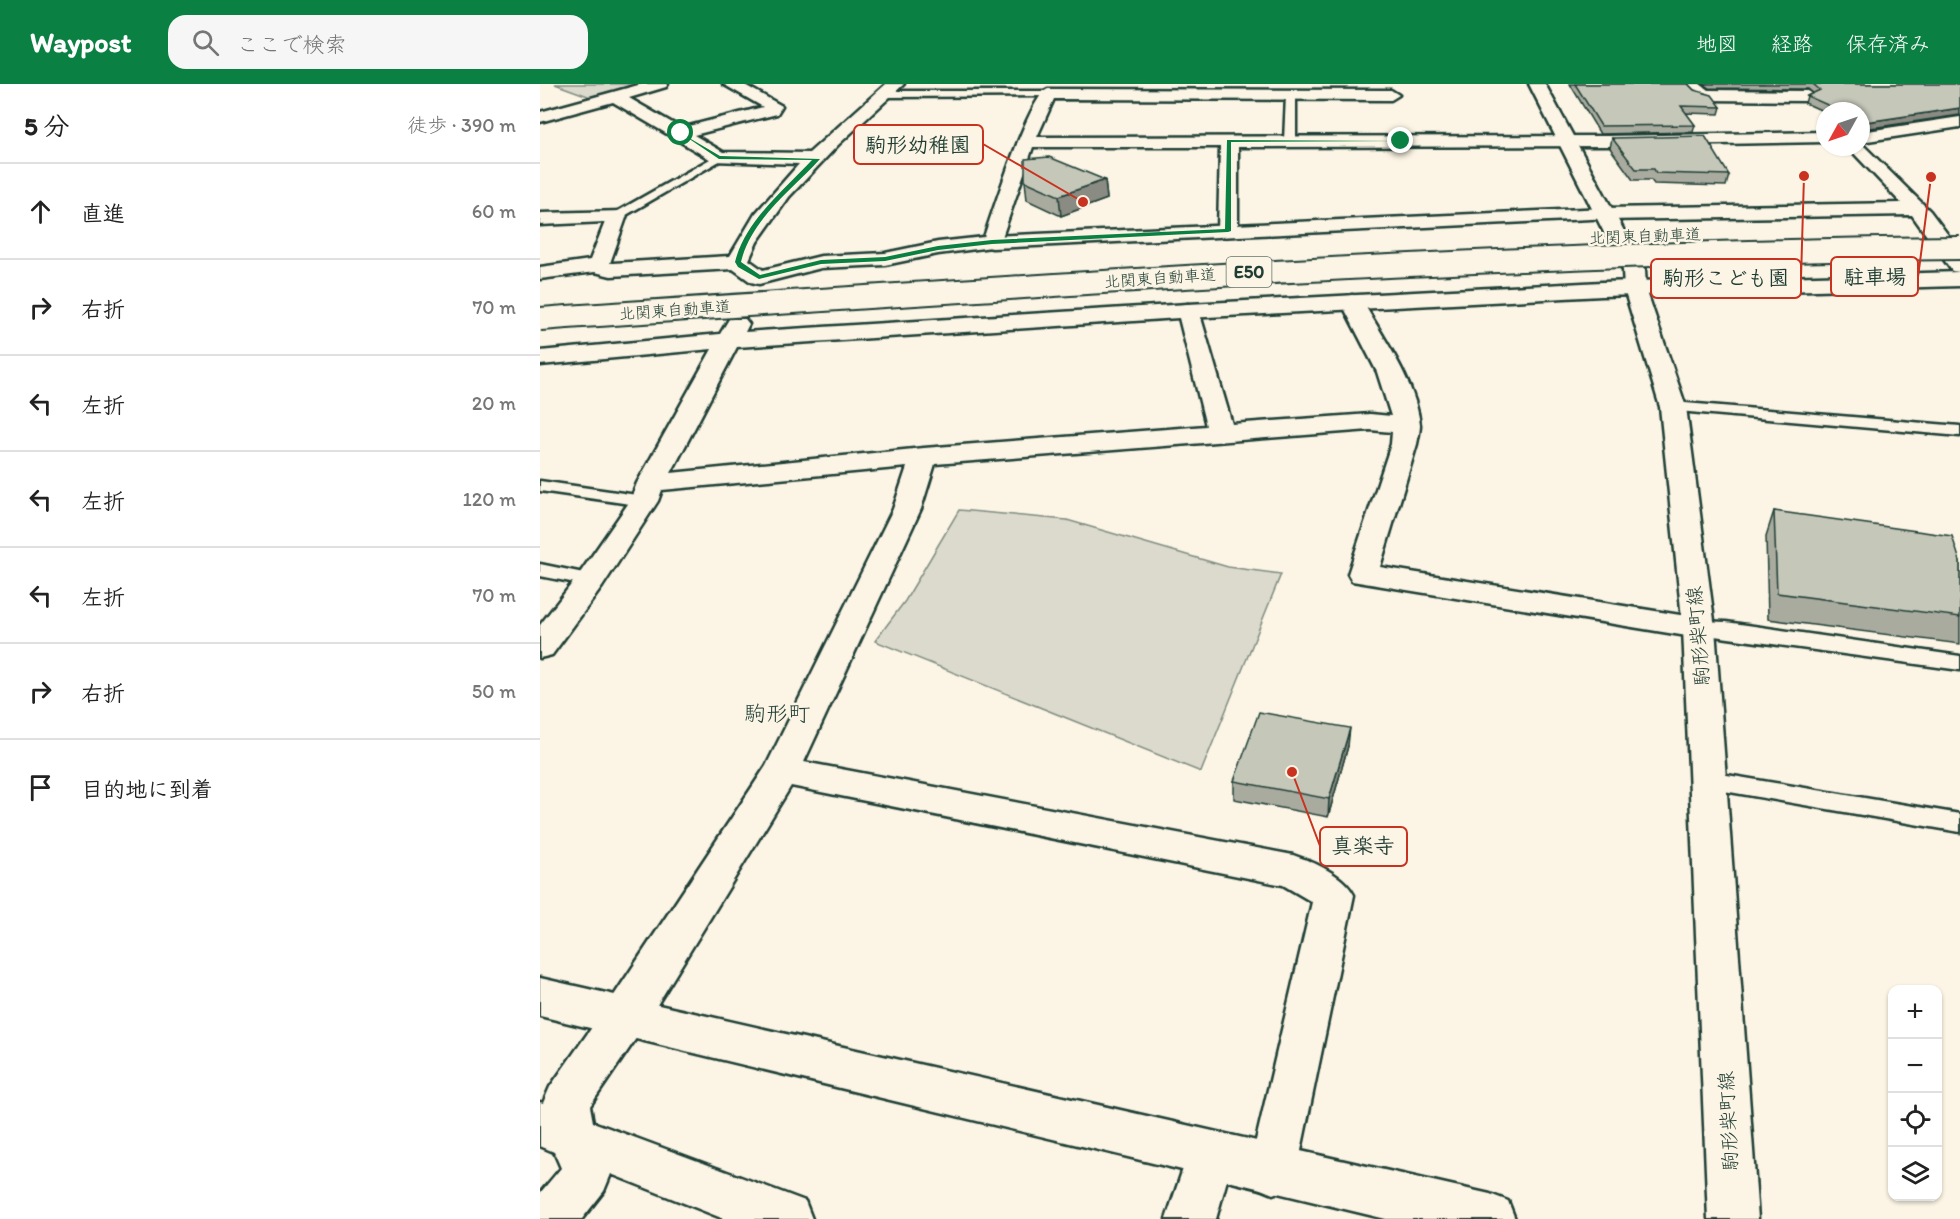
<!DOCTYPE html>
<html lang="ja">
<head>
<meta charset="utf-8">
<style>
  :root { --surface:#fff; --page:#f6f6f6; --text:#222; --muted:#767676; --line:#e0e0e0; --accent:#0b8043 }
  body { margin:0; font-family:Itim,"Klee One",sans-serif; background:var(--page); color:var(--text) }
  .controls { position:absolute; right:18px; bottom:18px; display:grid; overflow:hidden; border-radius:12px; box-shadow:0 2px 4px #0004 }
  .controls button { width:54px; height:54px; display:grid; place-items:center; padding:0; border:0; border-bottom:2px solid var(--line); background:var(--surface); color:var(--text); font:30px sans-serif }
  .compass { position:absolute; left:1276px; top:18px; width:54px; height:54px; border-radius:50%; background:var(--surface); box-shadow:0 2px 4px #0004; rotate:230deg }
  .stop { position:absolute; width:18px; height:18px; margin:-14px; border:4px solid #0b8043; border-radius:50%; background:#fff }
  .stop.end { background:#0b8043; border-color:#fff; box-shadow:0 2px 6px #0008 }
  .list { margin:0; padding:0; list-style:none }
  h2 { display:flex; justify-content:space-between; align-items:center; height:78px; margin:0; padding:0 24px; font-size:26px }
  h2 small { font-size:20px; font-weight:400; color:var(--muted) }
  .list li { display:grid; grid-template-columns:39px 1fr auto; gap:18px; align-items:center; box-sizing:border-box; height:96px; padding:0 24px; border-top:2px solid var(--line) }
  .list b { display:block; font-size:22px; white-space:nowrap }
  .list em { font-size:20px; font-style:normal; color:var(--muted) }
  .icon { flex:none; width:33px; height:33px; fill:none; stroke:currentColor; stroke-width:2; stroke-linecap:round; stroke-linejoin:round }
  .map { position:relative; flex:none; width:1420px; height:1135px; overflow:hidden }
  header { display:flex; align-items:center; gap:36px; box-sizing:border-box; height:84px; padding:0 30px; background:var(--accent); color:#fff }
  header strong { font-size:28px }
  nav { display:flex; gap:33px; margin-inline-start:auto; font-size:21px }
  .search { width:420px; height:54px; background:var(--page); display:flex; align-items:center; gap:15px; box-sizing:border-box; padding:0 21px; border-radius:18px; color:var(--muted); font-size:22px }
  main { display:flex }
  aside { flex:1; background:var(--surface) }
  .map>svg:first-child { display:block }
  .green { fill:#dcdacc; stroke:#7e8c80; stroke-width:1.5 }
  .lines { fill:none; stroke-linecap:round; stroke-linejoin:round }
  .service-casing { stroke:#1f3d34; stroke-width:5 }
  .minor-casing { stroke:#1f3d34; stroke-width:5 }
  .tertiary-casing { stroke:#1f3d34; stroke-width:5 }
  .secondary-casing { stroke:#1f3d34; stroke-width:5 }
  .service { fill:#fcf5e5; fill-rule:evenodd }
  .minor { fill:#fcf5e5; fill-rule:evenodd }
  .tertiary { fill:#fcf5e5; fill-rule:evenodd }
  .secondary { fill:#fcf5e5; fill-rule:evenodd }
  .motorway-bridge-casing { stroke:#1f3d34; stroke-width:26; stroke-linecap:butt }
  .motorway-bridge { stroke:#fcf5e5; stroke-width:22 }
  .wall { fill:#a9ab9f; stroke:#1f3d34; stroke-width:1.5 }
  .shaded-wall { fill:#8a8b82; stroke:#1f3d34; stroke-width:1.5 }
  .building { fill:#c5c7b9; stroke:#1f3d34; stroke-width:1.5 }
  .route { fill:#0b8043 }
  .labels { text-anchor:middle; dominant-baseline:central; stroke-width:5; stroke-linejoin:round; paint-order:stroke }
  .far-street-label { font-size:16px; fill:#1f3d34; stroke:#fcf5e5 }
  .shield { fill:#fcf5e5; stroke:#617469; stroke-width:1.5 }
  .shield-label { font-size:18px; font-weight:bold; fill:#1f3d34 }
  .street-label { font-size:20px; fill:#1f3d34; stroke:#fcf5e5 }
  .quarter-label { font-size:22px; fill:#1f3d34; stroke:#fcf5e5 }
  .leader { fill:none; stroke:#c8321e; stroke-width:2 }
  .callout-dot { fill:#c8321e; stroke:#fcf5e5; stroke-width:2 }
  .callout { fill:#fcf5e5; stroke:#c8321e; stroke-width:2 }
  .callout-label { font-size:21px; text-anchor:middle; font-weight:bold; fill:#1f3d34 }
</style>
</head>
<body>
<header>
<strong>Waypost</strong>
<div class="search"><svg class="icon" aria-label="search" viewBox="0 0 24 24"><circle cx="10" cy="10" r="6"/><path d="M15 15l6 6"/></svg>ここで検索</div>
<nav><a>地図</a><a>経路</a><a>保存済み</a></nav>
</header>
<main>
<aside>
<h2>5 分<small>徒歩 · 390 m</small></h2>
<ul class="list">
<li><svg class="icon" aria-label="ahead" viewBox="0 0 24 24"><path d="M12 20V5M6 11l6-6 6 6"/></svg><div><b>直進</b></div><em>60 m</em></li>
<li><svg class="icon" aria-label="right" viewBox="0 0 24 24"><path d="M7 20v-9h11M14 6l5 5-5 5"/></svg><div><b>右折</b></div><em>70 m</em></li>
<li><svg class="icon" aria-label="left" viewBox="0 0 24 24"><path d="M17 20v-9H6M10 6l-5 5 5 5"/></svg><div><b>左折</b></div><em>20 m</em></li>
<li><svg class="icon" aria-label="left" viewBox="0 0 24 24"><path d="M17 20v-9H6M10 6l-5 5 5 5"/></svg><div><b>左折</b></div><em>120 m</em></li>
<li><svg class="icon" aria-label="left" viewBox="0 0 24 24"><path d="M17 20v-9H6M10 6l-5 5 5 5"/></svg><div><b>左折</b></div><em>70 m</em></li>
<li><svg class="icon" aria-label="right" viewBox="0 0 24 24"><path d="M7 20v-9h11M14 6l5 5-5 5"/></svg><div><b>右折</b></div><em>50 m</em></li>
<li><svg class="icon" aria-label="arrive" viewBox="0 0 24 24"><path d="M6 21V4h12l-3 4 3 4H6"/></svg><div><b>目的地に到着</b></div></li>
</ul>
</aside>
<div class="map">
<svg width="1420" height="1135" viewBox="0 0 1420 1135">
  <rect width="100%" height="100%" fill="#fcf5e5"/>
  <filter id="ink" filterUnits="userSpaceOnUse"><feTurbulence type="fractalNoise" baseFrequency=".0167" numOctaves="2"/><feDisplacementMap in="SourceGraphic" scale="12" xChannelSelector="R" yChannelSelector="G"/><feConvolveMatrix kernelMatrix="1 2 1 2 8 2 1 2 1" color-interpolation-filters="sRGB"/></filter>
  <g filter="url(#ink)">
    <g class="green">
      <path d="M15 0H112L56 15Z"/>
      <path d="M419 426 527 436 688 483 741 490 661 688 335 557 365 517Z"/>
    </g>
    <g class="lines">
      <defs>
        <g id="service">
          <path d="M508 7 513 10 512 12 343 13 338 10 343 7Z"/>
          <path d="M751 8 756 11V57L750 60 744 57 746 11Z"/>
          <path d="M179 70 183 71V75L81 134H73L71 131Z"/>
          <path d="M1133 318 1420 342V352L1127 326 1125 323 1127 320Z"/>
          <path d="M0 397 104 412 113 417 104 422 0 407Z"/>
          <path d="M0 480 58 492 61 496 58 500 51 502 0 492Z"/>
          <path d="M1159 537 1186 538 1420 572V586L1152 549 1149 544 1152 539Z"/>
          <path d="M1169 688 1420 730V748L1161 703 1157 697 1161 691Z"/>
        </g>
        <g id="minor">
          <path d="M102 0H128L126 3 89 14 141 44 223 23 183 0H203L242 22 237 30 154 51 183 68 269 69 346 0H364L298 61 249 113 217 158 209 176 223 186 281 172 345 169 398 158 444 153C452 130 490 10 508 5L851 6 859 11 851 16 514 15 497 53 1068 52 1285 48V58L1068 62 698 63V146L695 150H681L678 146 680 63H493L459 162 398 170 345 181 281 184 219 200 211 198 193 185 71 192 55 188 0 195V183L50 176 65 138 0 141V129L84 127 87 131 70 179H73L190 172 215 130 259 80 173 77 73 18 0 38V28Z"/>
          <path d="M1143 0H1160L1168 6 1268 7 1276 12 1268 17 1168 16 1154 12Z"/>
          <path d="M1420 33V43L1321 58V48Z"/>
          <path d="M1321 59 1390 127 1420 167V188L1412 187 1372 131 1065 136 1058 134 1055 130 1058 126 1065 124 1361 119 1308 63H1321Z"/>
          <path d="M812 211 820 213 823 218C844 255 876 299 880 341 880 346 878 355 877 360L840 483 1159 534 1170 537 1175 544 1170 551 1159 554 812 497 808 490 851 360 852 348 830 346 395 380 381 425 264 678 753 771C774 778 804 791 814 811L757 1086 750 1103 733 1110 716 1103 709 1086 772 818 743 801 251 702 101 947 50 1022 53 1038 265 1117 272 1135H184L71 1090 64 1107 42 1135H0V1109L21 1084 14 1068 0 1062V1018L3 1019 10 1003 69 919 226 682 353 425 367 383 122 406 118 417 62 503 12 571 0 574V541L40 489 90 417 97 399 172 265 0 281V267L180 250 189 235H205L209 240 205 248 648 220 656 222 659 227 692 340 830 330 851 332 837 288 801 218 804 213ZM639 234 666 342 384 364 131 389 197 263Z"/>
          <path d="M670 1048 687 1055 694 1071 676 1135H626L653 1055Z"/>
        </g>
        <g id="tertiary">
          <path d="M1065 124 1072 126 1075 130 1072 134 452 164 445 162 442 158 445 154 452 152Z"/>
          <path d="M1420 188V202L1062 212 648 234 640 232 637 227 640 222 648 220 1062 198Z"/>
          <path d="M0 894 950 1110 968 1117 975 1135H846L0 932Z"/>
        </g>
        <path id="secondary" d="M989 0H1005L1105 186 1106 205 1146 323 1175 544 1218 1135H1168L1143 544 1120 323 1084 205 1083 186Z"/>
      </defs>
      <use href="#service" class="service-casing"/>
      <use href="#minor" class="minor-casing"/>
      <use href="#tertiary" class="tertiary-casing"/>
      <use href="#secondary" class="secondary-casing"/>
      <use href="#service" class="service"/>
      <use href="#minor" class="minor"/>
      <use href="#tertiary" class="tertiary"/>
      <use href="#secondary" class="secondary"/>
      <defs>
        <path id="motorway-bridge" d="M0 235C473 203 946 169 1420 164"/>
      </defs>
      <use href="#motorway-bridge" class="motorway-bridge-casing"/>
      <use href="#motorway-bridge" class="motorway-bridge"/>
    </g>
    <g class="wall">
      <path d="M1030 0H1148L1154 6 1181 23 1179 30 1146 29 1155 41 1153 48 1060 50Z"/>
      <path d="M1163 0H1420V31L1324 45 1321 44V27H1285V28L1265 19 1267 12 1273 9 1268 5 1169 4Z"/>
      <path d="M1072 54 1189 91 1186 102 1114 100 1111 96H1093L1070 64Z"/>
      <path d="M565 96 567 115 521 132 487 116 485 97Z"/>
      <path d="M1234 427 1420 477V560L1228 535 1226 452Z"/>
      <path d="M808 662 788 733 694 715V697Z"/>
    </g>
    <g class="shaded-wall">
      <path d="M1420 24V31L1324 45 1326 38Z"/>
      <path d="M565 96 567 115 521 132 519 112Z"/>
      <path d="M810 644 808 662 788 733 789 715Z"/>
    </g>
    <g class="building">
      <path d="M1035 0H1148L1154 6 1172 11 1181 23 1141 22 1155 41 1061 42Z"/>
      <path d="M1273 0H1420V24L1326 38 1321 36V27H1301L1267 12 1280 6Z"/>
      <path d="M1165 52 1189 91 1116 89 1114 85H1096L1072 54Z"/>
      <path d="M509 73 565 96 519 112 485 97V75Z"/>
      <path d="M1234 427 1412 452 1420 477V533L1237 509Z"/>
      <path d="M719 628 810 644 789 715 694 697Z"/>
    </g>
  </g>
  <path class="route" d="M139 48 180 72 280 75C252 106 211 135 201 178L220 191 281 176 345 173 398 162 452 156 685 145 687 56 864 57 691 58V147L688 148 452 160 398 166 345 177 281 180 219 195 198 183 195 178C205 137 244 106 272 76L179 75Z"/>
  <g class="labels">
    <g class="far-street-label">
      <text transform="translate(1105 152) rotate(-2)">北関東自動車道</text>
      <text transform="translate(620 194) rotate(-4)">北関東自動車道</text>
      <text transform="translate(135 226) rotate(-4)">北関東自動車道</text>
    </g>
    <rect class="shield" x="686.5" y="173" width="45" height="30" rx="4.5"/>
    <g class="shield-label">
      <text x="709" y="188">E50</text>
    </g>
    <g class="street-label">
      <text transform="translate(1158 552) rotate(-95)">駒形柴町線</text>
      <text transform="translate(1188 1037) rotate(-93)">駒形柴町線</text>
    </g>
    <g class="quarter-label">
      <text x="237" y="629">駒形町</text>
    </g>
  </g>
  <path class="leader" d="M543 118L443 60M1391 93L1378 193M1264 92L1261 194M752 688L780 762"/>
  <g class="callout-dot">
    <circle cx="543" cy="118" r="6"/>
    <circle cx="1391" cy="93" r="6"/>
    <circle cx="1264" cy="92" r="6"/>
    <circle cx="752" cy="688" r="6"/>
  </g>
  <g class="callout">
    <rect x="314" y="41" width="129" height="39" rx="6"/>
    <rect x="1291" y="173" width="87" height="39" rx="6"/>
    <rect x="1111" y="175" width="150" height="39" rx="6"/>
    <rect x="780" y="743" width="87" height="39" rx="6"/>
  </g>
  <g class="callout-label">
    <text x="378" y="68">駒形幼稚園</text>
    <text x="1335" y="200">駐車場</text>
    <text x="1186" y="201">駒形こども園</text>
    <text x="823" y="769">真楽寺</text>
  </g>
</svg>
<div class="controls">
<button>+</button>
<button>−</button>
<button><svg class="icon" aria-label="locate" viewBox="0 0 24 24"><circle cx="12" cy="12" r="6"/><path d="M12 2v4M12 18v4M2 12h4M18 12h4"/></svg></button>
<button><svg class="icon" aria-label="layers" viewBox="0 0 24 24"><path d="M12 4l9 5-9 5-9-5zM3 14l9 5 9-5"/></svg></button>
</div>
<svg class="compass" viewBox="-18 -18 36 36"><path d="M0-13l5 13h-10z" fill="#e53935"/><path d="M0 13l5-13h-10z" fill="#767676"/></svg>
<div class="stop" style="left:141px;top:49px"></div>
<div class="stop end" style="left:861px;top:57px"></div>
</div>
</main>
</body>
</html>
